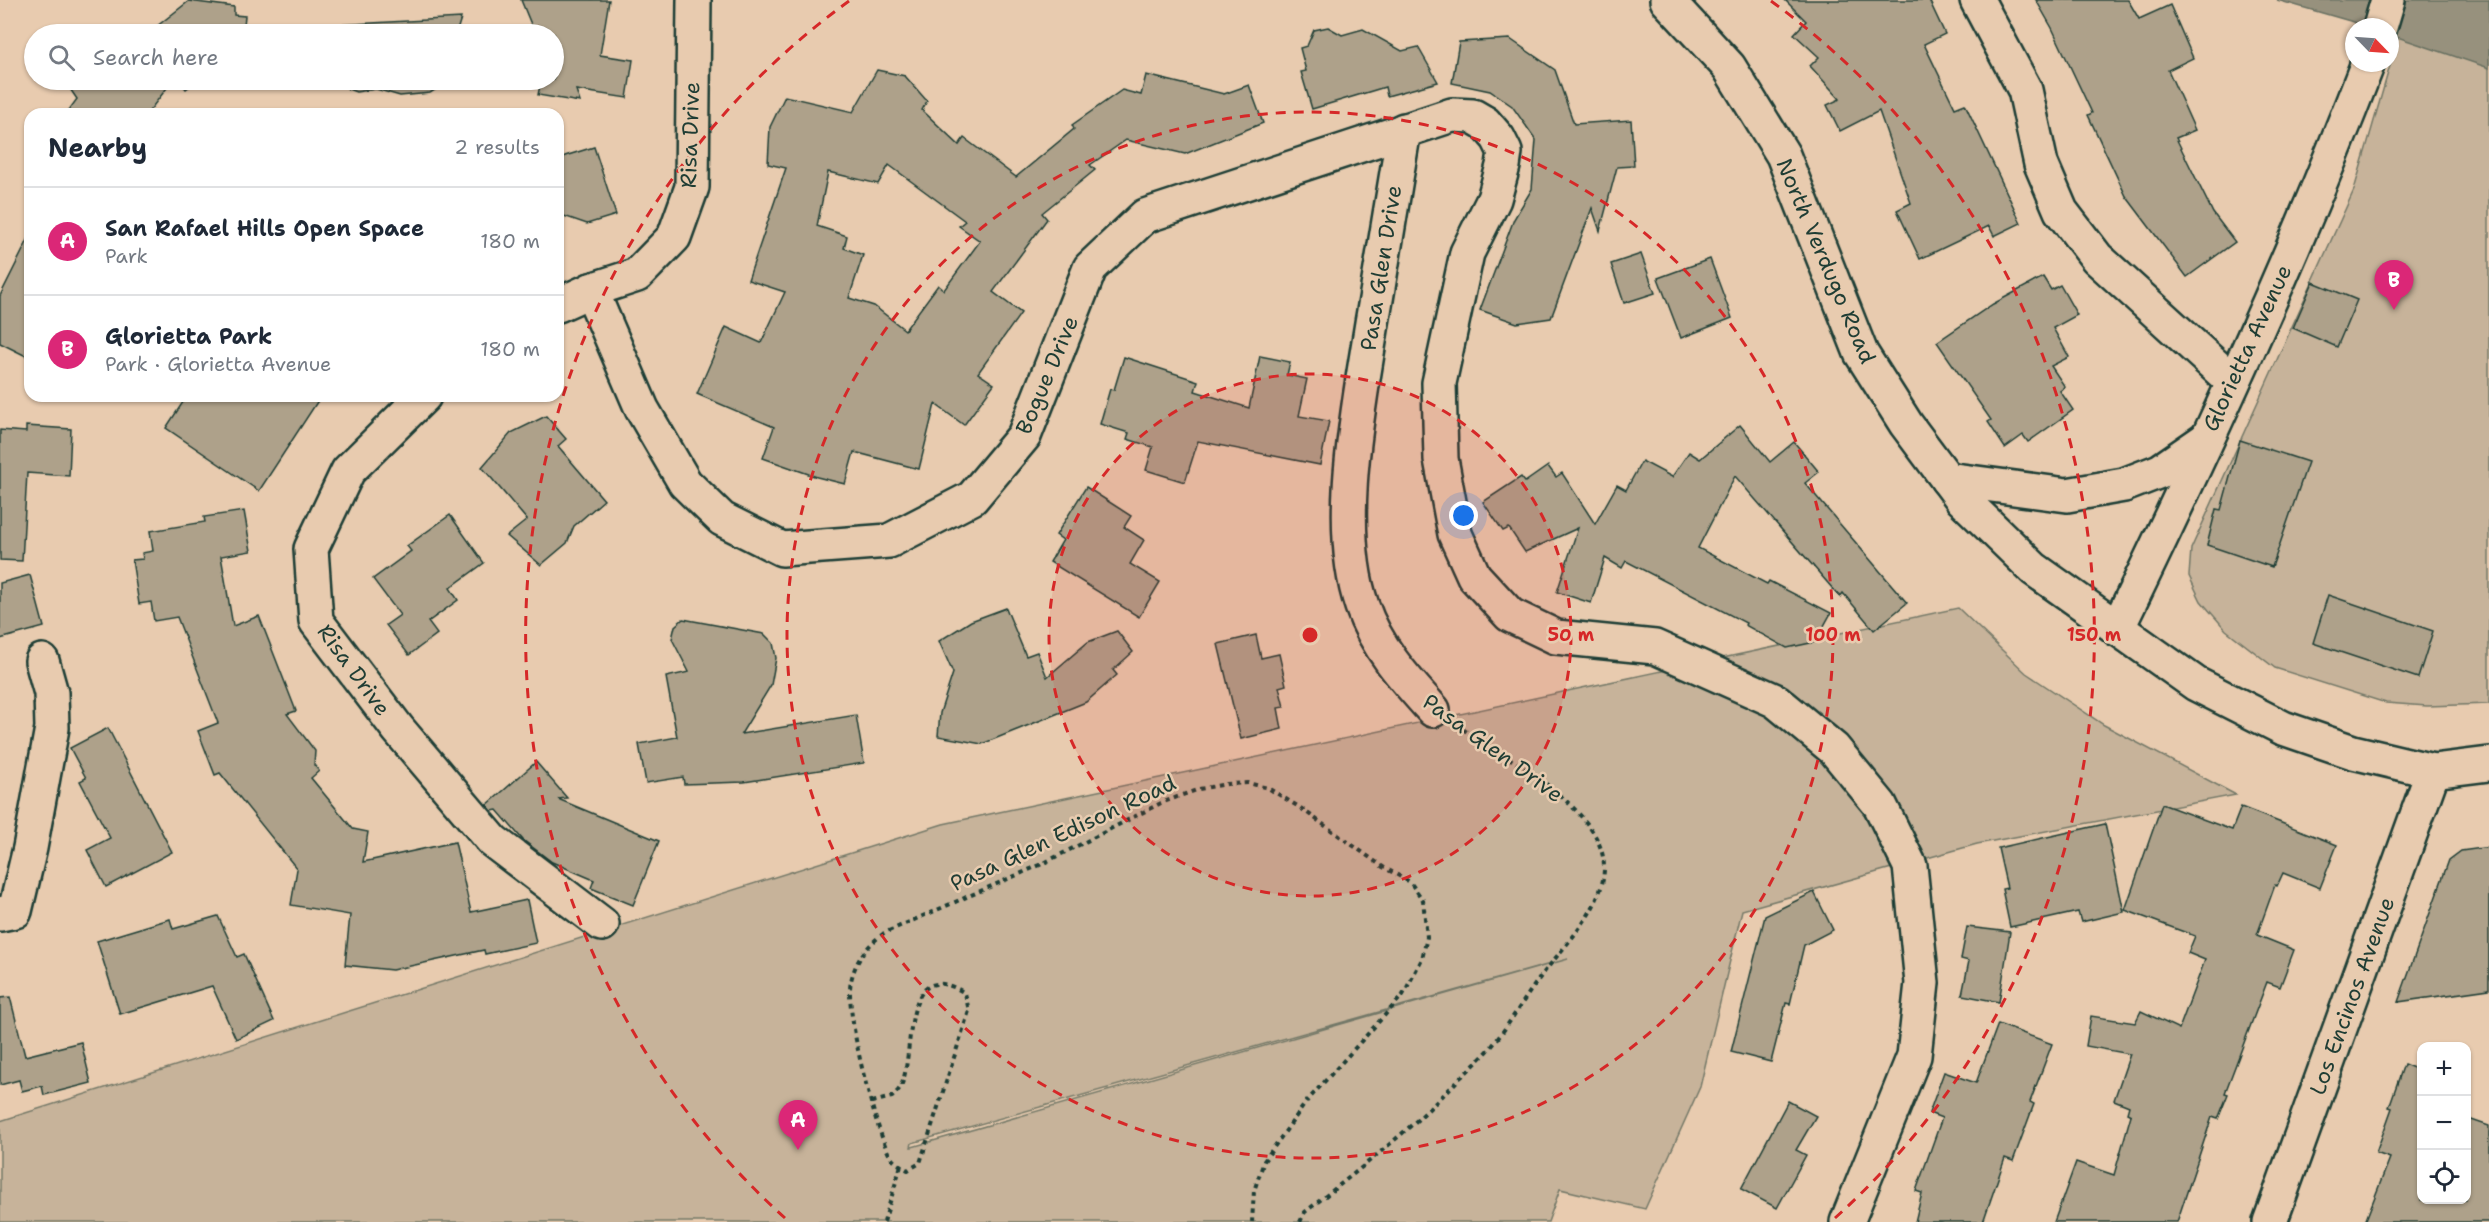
<!DOCTYPE html>
<html lang="en">
<head>
<meta charset="utf-8">
<style>
  :root { --surface:#fff; --page:#f2f2f3; --text:#1f2937; --muted:#747a83; --line:#e0e1e3; --accent:#db2777 }
  body { margin:0; font-family:"Shantell Sans",sans-serif; background:var(--page); color:var(--text) }
  .controls { position:absolute; right:18px; bottom:18px; display:grid; overflow:hidden; border-radius:12px; box-shadow:0 2px 4px #0004 }
  .controls button { width:54px; height:54px; display:grid; place-items:center; padding:0; border:0; border-bottom:2px solid var(--line); background:var(--surface); color:var(--text); font:30px sans-serif }
  .compass { position:absolute; left:2345px; top:18px; width:54px; height:54px; border-radius:50%; background:var(--surface); box-shadow:0 2px 4px #0004; rotate:115deg }
  .you { position:absolute; left:1464px; top:516px; width:21px; height:21px; margin:-15px; border:4px solid #fff; border-radius:50%; background:#1a73e8; box-shadow:0 0 0 9px #1a73e833 }
  .badge { display:grid; place-items:center; width:39px; height:39px; border-radius:50%; background:var(--accent); color:#fff; font-size:20px; font-weight:700 }
  .pin { position:absolute; translate:-50% -50px; filter:drop-shadow(0 2px 3px #0008) }
  .pin::after { content:''; position:absolute; top:32px; width:21px; height:18px; background:inherit; clip-path:polygon(0 0,100% 0,50% 100%) }
  .list { margin:0; padding:0; list-style:none }
  h2 { display:flex; justify-content:space-between; align-items:center; height:78px; margin:0; padding:0 24px; font-size:26px }
  h2 small { font-size:20px; font-weight:400; color:var(--muted) }
  .list li { display:grid; grid-template-columns:39px 1fr auto; gap:18px; align-items:center; box-sizing:border-box; height:108px; padding:0 24px; border-top:2px solid var(--line) }
  .list b { display:block; font-size:22px; white-space:nowrap }
  .list p { margin:0; font-size:20px; white-space:nowrap; color:var(--muted) }
  .list em { font-size:20px; font-style:normal; color:var(--muted) }
  .icon { flex:none; width:33px; height:33px; fill:none; stroke:currentColor; stroke-width:2; stroke-linecap:round; stroke-linejoin:round }
  .map { position:relative; flex:none; width:2489px; height:1222px; overflow:hidden }
  .search { position:absolute; background:var(--surface); box-shadow:0 2px 4px #0004; left:24px; top:24px; width:540px; height:66px; display:flex; align-items:center; gap:15px; box-sizing:border-box; padding:0 21px; border-radius:33px; color:var(--muted); font-size:22px }
  .panel { position:absolute; background:var(--surface); box-shadow:0 2px 4px #0004; left:24px; top:108px; width:540px; height:294px; border-radius:18px }
  .map>svg:first-child { display:block }
  .green { fill:#c7b39a; stroke:#737867; stroke-width:1.5; fill-rule:evenodd }
  .water { fill:#97917d; stroke:#676f60; stroke-width:1.5 }
  .building { fill:#aea18a; stroke:#1f3d34; stroke-width:1.5; fill-rule:evenodd }
  .lines { fill:none; stroke-linecap:round; stroke-linejoin:round }
  .minor-casing { stroke:#1f3d34; stroke-width:38 }
  .major-casing { stroke:#1f3d34; stroke-width:38 }
  .path { stroke:#1f3d34; stroke-width:4; stroke-dasharray:4.5 4.5; stroke-linecap:butt }
  .minor { stroke:#e8cbaf; stroke-width:33 }
  .major { stroke:#e8cbaf; stroke-width:33 }
  .ring { fill:none; stroke:#d62828; stroke-width:3; stroke-dasharray:10 8 }
  .labels { text-anchor:middle; dominant-baseline:central; stroke-width:5; stroke-linejoin:round; paint-order:stroke }
  .street-label { font-size:22px; fill:#1f3d34; stroke:#e8cbaf }
  .centre { fill:#d62828; stroke:#e8cbaf; stroke-width:3 }
  .ring-label { font-size:18px; text-anchor:middle; font-weight:bold; fill:#d62828; stroke:#e8cbaf; stroke-width:5; stroke-linejoin:round; paint-order:stroke }
</style>
</head>
<body>
<div class="map">
<svg width="2489" height="1222" viewBox="0 0 2489 1222">
  <rect width="100%" height="100%" fill="#e8cbaf"/>
  <filter id="ink" filterUnits="userSpaceOnUse"><feTurbulence type="fractalNoise" baseFrequency=".0167" numOctaves="2"/><feDisplacementMap in="SourceGraphic" scale="12" xChannelSelector="R" yChannelSelector="G"/><feConvolveMatrix kernelMatrix="1 2 1 2 8 2 1 2 1" color-interpolation-filters="sRGB"/></filter>
  <g filter="url(#ink)">
    <g class="green">
      <path d="M2409 0H2489V704L2427 706 2386 703 2275 668 2226 630 2201 601 2189 576 2191 549 2354 190Z"/>
      <path d="M1958 608 2026 673 2104 725 2236 795 1977 844 1742 910 1700 1087 1645 1209 1560 1189 1548 1222H0V1121L943 824ZM1568 959 912 1147H911L912 1143Z"/>
    </g>
    <path class="water" d="M2277 0H2489V68L2350 21Z"/>
    <g class="building">
      <path d="M521 0H609L600 55 633 60 627 98 576 90 580 102 538 95 541 80H554V34H535Z"/>
      <path d="M1785 0H1929L1945 34 1924 44 1955 108 1965 104 2021 223 1994 236 1989 226 1920 259 1897 210 1911 203 1879 111 1840 131 1827 105 1840 99 1810 66 1819 57 1794 34 1806 21Z"/>
      <path d="M2036 0H2128L2139 19 2170 5 2193 58 2168 70 2195 130 2176 138 2213 213 2235 242 2187 277 2126 196 2088 115 2092 113 2052 28Z"/>
      <path d="M189 1 234 7V15L245 16 243 34H147Z"/>
      <path d="M461 18 456 34H336V25Z"/>
      <path d="M1328 27 1342 35 1363 29 1402 51 1418 47 1438 82 1387 96 1385 87 1312 109 1301 72 1306 71 1300 48 1307 46 1314 30Z"/>
      <path d="M1510 39 1555 70 1574 124 1631 120 1634 166 1617 167 1600 231 1592 208 1551 318 1517 323 1480 310 1514 219 1532 189 1536 140 1512 106 1490 91 1452 83 1459 42Z"/>
      <path d="M877 70 905 76 927 101 922 110 959 145 964 138 1016 177 1074 129 1072 125 1122 90 1141 95 1146 75 1224 94 1249 85 1263 123 1185 154 1126 140 1090 165 1095 170 1042 213 1047 219 993 292 1021 313 978 373 994 384 964 425 935 404 919 469 854 452 845 484 817 477 763 458 774 427 697 394 726 327 761 343 785 292 748 280 786 168 768 164 770 127 785 96 853 112ZM889 165 965 221 959 226 980 241 944 290 938 285 905 330 874 306 849 298 863 255 844 248 847 236 817 226 828 172 878 184Z"/>
      <path d="M64 80H173L147 114H66L77 99Z"/>
      <path d="M179 80H198L186 89Z"/>
      <path d="M339 80H441L438 88 430 93 400 96 376 89 356 92 348 89Z"/>
      <path d="M594 147 616 215 587 224 558 214V164L565 156Z"/>
      <path d="M30 236V358L0 343V296Z"/>
      <path d="M1641 254 1655 293 1624 303 1611 264Z"/>
      <path d="M1710 259 1732 318 1681 338 1658 278Z"/>
      <path d="M2043 277 2051 290 2060 285 2077 315 2053 328 2069 357 2051 366 2065 387 2060 391 2073 410 2028 442 2023 435 2005 448 1988 422 1991 420 1937 342 1993 304Z"/>
      <path d="M2313 282 2357 300 2337 347 2293 328Z"/>
      <path d="M1260 356 1290 362 1287 375 1307 379 1299 416 1329 421 1320 465 1198 441 1185 482 1146 470 1153 447 1127 439 1129 433 1100 424 1110 389 1114 390 1124 357 1198 381 1195 391 1249 408Z"/>
      <path d="M187 396H321L259 491 166 428Z"/>
      <path d="M546 416 566 439 558 446 604 500 574 526 567 543 541 565 507 536 527 520 482 467 511 433Z"/>
      <path d="M1740 425 1770 462 1794 442 1819 472 1805 483 1907 603 1874 630 1843 593 1840 597 1735 476 1698 548 1767 584 1769 581 1831 613 1815 642 1787 648 1745 625 1746 623 1626 561 1622 568 1605 558 1591 603 1557 592 1578 528 1525 552 1509 528 1503 531 1483 502 1521 477 1525 482 1548 466 1556 477 1562 473 1595 524 1617 485 1626 490 1642 461 1672 477 1689 452 1700 459Z"/>
      <path d="M26 426 71 429 69 476 27 473 22 561 0 560V430L26 432Z"/>
      <path d="M2240 440 2308 462 2272 567 2207 545 2216 509 2221 510Z"/>
      <path d="M1086 487 1131 516 1124 527 1144 540 1130 564 1160 582 1139 617 1050 562 1063 540 1056 535Z"/>
      <path d="M244 511 251 551 221 556 233 626 259 616 296 711 287 714 315 751 314 765 319 771 311 778 353 829 368 832 363 862 455 842 471 912 527 900 536 943 485 954 484 950 392 970 345 965 350 915 291 905 297 869 220 773 215 775 198 731 218 723 177 617 154 621 151 602 139 604 132 560 143 559 142 553 153 551 150 531 205 522 204 517Z"/>
      <path d="M450 515 484 563 450 588 458 600 428 622 437 634 409 655 386 625 400 615 373 579 411 551 407 546Z"/>
      <path d="M30 575 44 627 0 639V583Z"/>
      <path d="M2328 595 2433 631 2418 678 2313 643Z"/>
      <path d="M1006 608 1026 656 1037 652 1047 677 1088 642 1117 631 1133 652 1113 670 1117 675 1086 702 982 744 938 736 940 713 953 673 939 641 971 621Z"/>
      <path d="M683 619 764 634 773 643 776 658 771 685 741 734 856 715 864 763 744 782 684 784 683 777 646 783 639 744 677 737 666 677 689 672 672 639 675 626Z"/>
      <path d="M1256 635 1261 658 1279 654 1286 685 1279 687 1284 707 1278 708 1282 729 1241 739 1218 644Z"/>
      <path d="M108 728 172 852 106 887 87 850 110 838 80 781 86 778 70 748Z"/>
      <path d="M536 762 567 798 558 799 659 841 633 905 591 888 594 880 552 862 523 840 497 810 492 811 487 805Z"/>
      <path d="M2162 804 2232 830 2241 807 2337 845 2320 888 2283 873 2277 886 2275 885 2257 935 2294 950 2280 987 2267 982 2225 1093 2228 1094 2218 1119 2212 1117 2177 1222H2054L2076 1162 2114 1175 2131 1115 2127 1113 2129 1106 2114 1100 2130 1054 2086 1046 2091 1016 2135 1023 2141 1011 2179 1029 2205 960 2188 953 2195 936 2125 910Z"/>
      <path d="M2105 824 2124 912 2081 922 2078 912 2010 927 2002 889 2007 888 1998 848Z"/>
      <path d="M2489 847V989L2398 1002 2449 860 2461 851Z"/>
      <path d="M1814 892 1833 930 1804 945 1790 1004 1786 1003 1771 1062 1731 1052 1765 916Z"/>
      <path d="M218 916 237 957 244 954 274 1021 236 1039 212 986 120 1014 97 941 170 919 173 929Z"/>
      <path d="M1967 927 2010 932 1999 1002 1962 995 1969 961 1961 959Z"/>
      <path d="M10 997 25 1056 81 1042 91 1083 44 1095 42 1086 22 1091 19 1080 0 1085V998Z"/>
      <path d="M1998 1024 2052 1044 2030 1102 2034 1104 2013 1161 2005 1158 1983 1222H1915L1922 1193 1916 1191 1942 1118 1929 1113 1944 1072 1976 1083Z"/>
      <path d="M2404 1064 2421 1071V1200H2466V1118L2489 1126V1222H2365L2390 1158 2376 1153 2392 1108 2389 1107Z"/>
      <path d="M1788 1101 1816 1116 1796 1150 1806 1155 1777 1208 1741 1189Z"/>
    </g>
    <g class="lines">
      <defs>
        <g id="minor">
          <path d="M1977 0 2025 90 2041 164 2061 211 2097 258 2233 382"/>
          <path d="M2380 27 2388 0"/>
          <path d="M1404 130C1393 195 1383 259 1372 323 1359 406 1334 525 1362 606 1376 647 1404 678 1433 710"/>
          <path d="M591 290 642 409 685 483 722 519 782 549 889 541 972 498 1024 436 1090 268 1145 216 1452 115 1473 116 1485 123 1498 138 1505 152 1503 166 1494 199 1467 253 1439 383 1441 459 1455 534 1474 576 1510 615 1556 637 1655 647 1776 701 1834 749 1880 805 1910 866 1922 983 1914 1056 1847 1222"/>
          <path d="M558 305 591 290 637 275 674 237 692 187 694 0"/>
          <path d="M424 396 348 471 311 549 316 621 398 729 493 841 602 924"/>
          <path d="M1947 479 2067 495 2124 485 2160 471 2205 440"/>
          <path d="M2117 629C2207 444 2294 256 2368 63"/>
          <path d="M0 914 15 911 30 848 52 728 51 693 42 661"/>
          <path d="M2270 1222 2433 771"/>
        </g>
        <path id="major" d="M1667 0 1729 67 1783 155 1861 353 1906 424 1962 499 2034 569 2196 684 2283 728 2353 752 2433 771 2489 764"/>
      </defs>
      <use href="#minor" class="minor-casing"/>
      <use href="#major" class="major-casing"/>
      <g class="path">
        <path d="M872 1102 892 1097C895 1094 899 1090 901 1086 916 1054 899 953 965 993L969 1011 920 1163 908 1170C902 1166 893 1162 890 1156 875 1129 844 1009 851 981 856 959 867 946 884 933L1040 865 1161 803 1199 789 1227 784 1248 783 1268 788 1299 807 1383 867 1410 882 1423 900 1427 937 1422 959 1403 995 1307 1101 1264 1161 1254 1191 1252 1222"/>
        <path d="M884 1222 901 1165"/>
        <path d="M1300 1222 1305 1212C1359 1170 1413 1128 1460 1078 1471 1068 1483 1057 1492 1046 1511 1022 1526 995 1545 971 1569 940 1611 900 1603 857 1593 803 1504 756 1461 728"/>
      </g>
      <use href="#minor" class="minor"/>
      <use href="#major" class="major"/>
    </g>
  </g>
  <circle cx="1310" cy="635" r="261" fill="#d62828" fill-opacity=".12"/>
  <g class="ring">
    <circle cx="1310" cy="635" r="261"/>
    <circle cx="1310" cy="635" r="523"/>
    <path d="M785 1218A784 784 0 0 1 849 1M1771 1A784 784 0 0 1 1835 1218"/>
  </g>
  <g class="labels">
    <g class="street-label">
      <text transform="translate(690 135) rotate(-88)">Risa Drive</text>
      <text transform="translate(1826 261) rotate(67)">North Verdugo Road</text>
      <text transform="translate(1381 268) rotate(-81)">Pasa Glen Drive</text>
      <text transform="translate(2247 348) rotate(-65)">Glorietta Avenue</text>
      <text transform="translate(1047 375) rotate(-67)">Bogue Drive</text>
      <text transform="translate(354 670) rotate(54)">Risa Drive</text>
      <text transform="translate(1493 748) rotate(36)">Pasa Glen Drive</text>
      <text transform="translate(1063 833) rotate(-25)">Pasa Glen Edison Road</text>
      <text transform="translate(2352 996) rotate(-70)">Los Encinos Avenue</text>
    </g>
  </g>
  <circle cx="1310" cy="635" r="9" class="centre"/>
  <g class="ring-label">
    <text x="1571" y="641">50 m</text>
    <text x="1833" y="641">100 m</text>
    <text x="2094" y="641">150 m</text>
  </g>
</svg>
<div class="controls">
<button>+</button>
<button>−</button>
<button><svg class="icon" aria-label="locate" viewBox="0 0 24 24"><circle cx="12" cy="12" r="6"/><path d="M12 2v4M12 18v4M2 12h4M18 12h4"/></svg></button>
</div>
<svg class="compass" viewBox="-18 -18 36 36"><path d="M0-13l5 13h-10z" fill="#e53935"/><path d="M0 13l5-13h-10z" fill="#747a83"/></svg>
<div class="you"></div>
<div class="pin badge" style="left:798px;top:1150px">A</div>
<div class="pin badge" style="left:2394px;top:310px">B</div>
<div class="search"><svg class="icon" aria-label="search" viewBox="0 0 24 24"><circle cx="10" cy="10" r="6"/><path d="M15 15l6 6"/></svg>Search here</div>
<section class="panel">
<h2>Nearby<small>2 results</small></h2>
<ul class="list">
<li><span class="badge">A</span><div><b>San Rafael Hills Open Space</b><p>Park</p></div><em>180 m</em></li>
<li><span class="badge">B</span><div><b>Glorietta Park</b><p>Park · Glorietta Avenue</p></div><em>180 m</em></li>
</ul>
</section>
</div>
</body>
</html>
